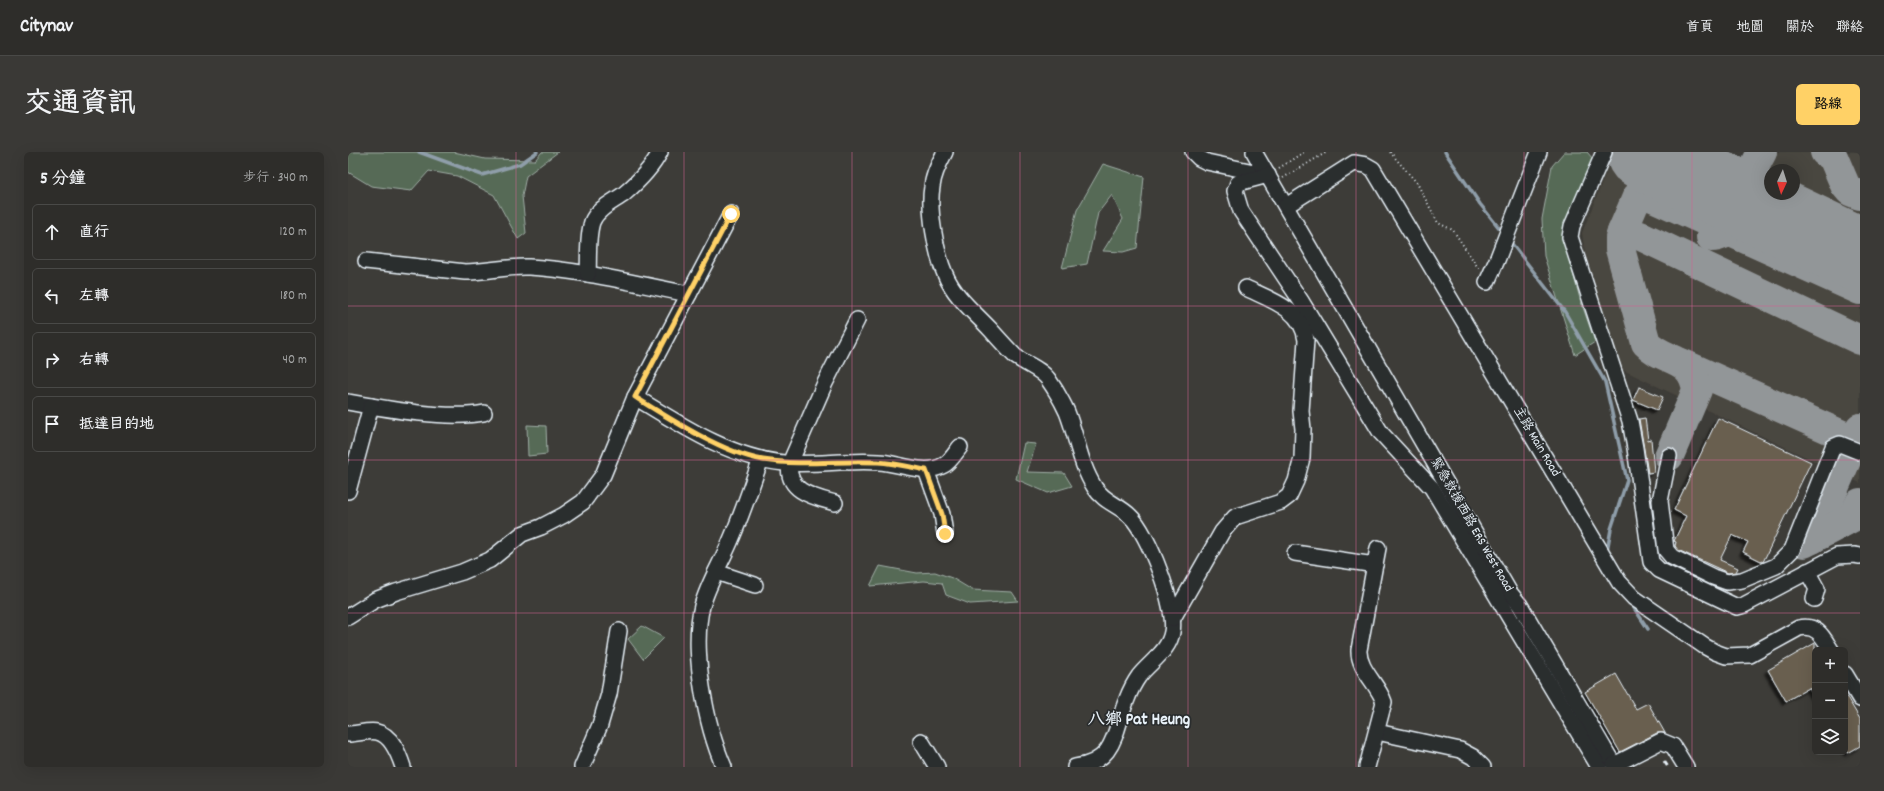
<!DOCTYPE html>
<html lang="zh-TW">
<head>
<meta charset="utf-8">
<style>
  :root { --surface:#2e2d2a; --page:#3a3936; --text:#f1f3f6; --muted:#a7a8a8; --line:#494947; --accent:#ffd166 }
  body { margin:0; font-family:Dekko,"LXGW WenKai TC",sans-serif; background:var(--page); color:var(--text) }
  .controls { position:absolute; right:12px; bottom:12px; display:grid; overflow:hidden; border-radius:6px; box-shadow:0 4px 16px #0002 }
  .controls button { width:36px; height:36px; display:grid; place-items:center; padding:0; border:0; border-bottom:1px solid var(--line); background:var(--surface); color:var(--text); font:20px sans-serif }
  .compass { position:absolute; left:1416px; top:12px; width:36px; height:36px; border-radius:50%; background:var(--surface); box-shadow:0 4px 16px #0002; rotate:184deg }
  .stop { position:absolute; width:12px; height:12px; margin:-9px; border:3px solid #ffd166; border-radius:50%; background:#fff }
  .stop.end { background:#ffd166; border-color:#fff; box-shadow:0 1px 4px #0008 }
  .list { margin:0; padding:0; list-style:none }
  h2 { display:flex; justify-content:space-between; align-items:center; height:52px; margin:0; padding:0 16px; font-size:17px }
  h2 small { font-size:13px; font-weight:400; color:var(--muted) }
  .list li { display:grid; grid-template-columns:26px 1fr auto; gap:12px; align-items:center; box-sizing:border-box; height:56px; margin:0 8px 8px; padding:0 8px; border:1px solid var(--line); border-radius:6px }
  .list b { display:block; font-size:15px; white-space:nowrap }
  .list em { font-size:13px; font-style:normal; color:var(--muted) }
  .icon { flex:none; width:22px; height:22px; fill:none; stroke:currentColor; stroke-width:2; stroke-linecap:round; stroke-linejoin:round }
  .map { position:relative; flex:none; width:1512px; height:615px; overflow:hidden; border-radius:6px }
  header { display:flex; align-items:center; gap:24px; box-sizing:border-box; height:56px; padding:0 20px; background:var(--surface); border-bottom:1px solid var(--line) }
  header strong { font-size:19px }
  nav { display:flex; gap:22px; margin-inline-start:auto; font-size:14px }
  .intro { display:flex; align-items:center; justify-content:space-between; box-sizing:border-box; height:96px; padding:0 24px }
  h1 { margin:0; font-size:28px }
  .button { padding:10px 18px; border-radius:6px; background:var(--accent); color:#111; font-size:14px; font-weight:700 }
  main { display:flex; gap:24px; padding:0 24px }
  aside { flex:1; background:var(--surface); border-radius:6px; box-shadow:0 4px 16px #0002 }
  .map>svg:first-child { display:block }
  .built { fill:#4a463f }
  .green { fill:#576b56; stroke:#a0aea7 }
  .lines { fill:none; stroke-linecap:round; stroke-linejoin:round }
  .stream { stroke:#8f9eaa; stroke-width:3.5 }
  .taxiway { stroke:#929698; stroke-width:30 }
  .runway { stroke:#929698; stroke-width:75 }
  .building { fill:#695f50; stroke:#e8f1f8; filter:url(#shadow) }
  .minor-casing { stroke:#e8f1f8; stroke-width:18 }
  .path { stroke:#e8f1f8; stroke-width:2; stroke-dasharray:1 3; stroke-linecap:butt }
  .minor { stroke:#2a2d2e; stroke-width:15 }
  .rail { stroke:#e8f1f8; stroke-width:3; stroke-dasharray:6 3; stroke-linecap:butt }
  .route { stroke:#ffd166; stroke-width:5 }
  .grid { fill:none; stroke:#cf6492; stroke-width:1; stroke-opacity:0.55 }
  .labels { text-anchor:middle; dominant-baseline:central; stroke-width:3.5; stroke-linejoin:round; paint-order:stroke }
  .street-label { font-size:13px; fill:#e8f1f8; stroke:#2a2d2e }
  .district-label { font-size:17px; font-weight:bold; fill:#e8f1f8; stroke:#2a2d2e }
</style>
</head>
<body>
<header>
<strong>Citynav</strong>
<nav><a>首頁</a><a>地圖</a><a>關於</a><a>聯絡</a></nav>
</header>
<div class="intro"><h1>交通資訊</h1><a class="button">路線</a></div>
<main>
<aside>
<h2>5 分鐘<small>步行 · 340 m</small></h2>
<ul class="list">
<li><svg class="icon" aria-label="ahead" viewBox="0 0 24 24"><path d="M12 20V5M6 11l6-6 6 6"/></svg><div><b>直行</b></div><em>120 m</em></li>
<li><svg class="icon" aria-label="left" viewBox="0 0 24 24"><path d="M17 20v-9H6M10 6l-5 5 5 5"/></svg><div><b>左轉</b></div><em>180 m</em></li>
<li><svg class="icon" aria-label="right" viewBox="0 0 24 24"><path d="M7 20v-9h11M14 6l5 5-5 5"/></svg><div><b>右轉</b></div><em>40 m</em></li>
<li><svg class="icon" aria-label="arrive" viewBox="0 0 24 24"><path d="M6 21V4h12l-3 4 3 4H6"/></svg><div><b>抵達目的地</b></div></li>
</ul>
</aside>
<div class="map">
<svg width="1512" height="615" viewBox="0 0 1512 615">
  <defs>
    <filter id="shadow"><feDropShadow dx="-3.5" dy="3.5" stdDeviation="1" flood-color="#0009"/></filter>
  </defs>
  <rect width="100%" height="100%" fill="#3d3c38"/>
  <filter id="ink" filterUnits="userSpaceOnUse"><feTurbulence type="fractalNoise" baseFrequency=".025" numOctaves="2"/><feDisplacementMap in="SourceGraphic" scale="8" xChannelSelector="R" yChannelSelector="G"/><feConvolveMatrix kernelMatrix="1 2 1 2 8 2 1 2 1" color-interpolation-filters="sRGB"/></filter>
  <g filter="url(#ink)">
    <g class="built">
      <path d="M1400 0H1512V65L1446 34V18H1422V22L1395 10Z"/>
      <path d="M1260 16 1512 135V331L1273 217 1237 100 1234 81Z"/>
    </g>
    <g class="green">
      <path d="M0 0H106L137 7 187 8 194 0H210L178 24 174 44 178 81 170 87 146 43 109 24 81 19 63 39 23 34 0 20Z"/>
      <path d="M1216 0H1239L1245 7 1215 84 1232 147 1247 190 1227 203 1196 104 1194 67 1204 14Z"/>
      <path d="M755 12 796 25 789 96 775 100 755 99 775 67 764 43 750 61 739 112 714 116 729 58Z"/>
      <path d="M179 273 198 274 199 302 180 304Z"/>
      <path d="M676 291 688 292 679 320 716 321 724 334 700 341 668 327Z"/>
      <path d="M532 414 569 421 587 420 604 426 624 438 664 440 670 449 622 452 598 443 594 431 576 429 522 434Z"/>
      <path d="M294 474 316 486 295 507 280 487Z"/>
    </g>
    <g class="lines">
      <g class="stream">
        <path d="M71 0 134 23 172 12 189 0"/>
        <path d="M1097 0 1132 52 1156 82"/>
        <path d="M1161 88 1217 160 1257 230 1279 328 1263 377 1259 399"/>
        <path d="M1282 450 1300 477"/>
      </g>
      <g class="taxiway">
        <path d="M1477 0 1485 5 1497 33 1502 39 1512 43"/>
        <path d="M1274 80 1289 45 1296 41 1512 138"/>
        <path d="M1363 85C1381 85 1395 66 1398 50 1399 44 1398 37 1400 31 1403 20 1409 10 1414 0"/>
        <path d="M1404 85 1472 84"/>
        <path d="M1333 211 1512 291"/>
        <path d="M1321 304 1349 238C1344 203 1317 211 1298 191L1272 97V86L1274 80 1284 81 1295 85 1512 188"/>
        <path d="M1464 387 1512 276"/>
        <path d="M1456 391 1505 365 1512 351"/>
      </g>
      <path class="runway" d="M1295 0 1512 103"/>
    </g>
    <g class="building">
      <path d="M1291 235 1315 245 1309 258 1285 248Z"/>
      <path d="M1297 266 1300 288 1303 287 1306 320 1300 321 1291 267Z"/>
      <path d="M1370 266 1463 310 1415 410 1395 400 1400 390 1384 383 1372 408 1390 416 1388 420 1380 421 1330 398 1327 394 1328 390 1326 389 1338 364 1326 358Z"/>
      <path d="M1467 491V546L1461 536 1438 549 1420 518Z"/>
      <path d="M1268 522 1288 557 1300 551 1317 581H1309L1272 600 1237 540Z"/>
      <path d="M1497 542 1512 567V594L1500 601 1497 596Z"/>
    </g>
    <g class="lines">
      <defs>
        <g id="minor">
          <path d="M597 0C591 11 585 23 584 35 580 57 588 102 597 122 606 144 626 160 642 177 650 186 658 195 667 204 677 212 693 217 700 227 707 237 714 249 719 260 729 285 732 313 747 336 756 350 771 353 782 364 800 380 829 456 824 480 821 499 802 510 791 524 786 531 782 539 779 547 766 578 769 610 727 615"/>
          <path d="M845 0 851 6 859 10 915 22"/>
          <path d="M906 0 1162 441 1172 453 1267 615"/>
          <path d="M1256 0 1224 74 1222 85 1282 269 1287 296 1303 410 1311 418 1389 455 1396 453 1489 404 1506 403 1512 404"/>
          <path d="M920 23 890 31 887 39 893 59 953 149 1033 281 1084 336 1251 615"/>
          <path d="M938 54 1006 11 1018 13 1025 17 1271 430 1286 446 1356 494 1367 500 1378 504 1402 503 1451 476C1469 472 1475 485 1483 498"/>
          <path d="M18 109 117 120C138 120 159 114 181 115 235 118 288 132 341 142"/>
          <path d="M240 122C241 106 239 86 244 70 249 57 265 50 276 42 290 30 304 16 312 0"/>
          <path d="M1139 130 1149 108 1191 0"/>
          <path d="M287 245C333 273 382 306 436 311 468 313 499 308 531 310 551 311 577 324 596 313 602 310 608 300 612 295"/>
          <path d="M0 250C39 257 99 268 136 261"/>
          <path d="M1321 304 1312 349 1318 398 1324 405 1365 425 1379 430 1394 428 1428 414 1444 398 1485 295 1492 292 1512 300"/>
          <path d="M578 318 594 362 597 382"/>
          <path d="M0 339 23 254"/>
          <path d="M487 351C465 345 437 339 442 311L477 231 509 168"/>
          <path d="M947 401 1027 413"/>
          <path d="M1459 419 1469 437 1466 447"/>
          <path d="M368 420 407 433"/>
          <path d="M0 465 27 448 48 440 114 420 142 408 174 382 193 375 216 363 235 350 255 323 287 245 383 62"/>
          <path d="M825 466 874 380 887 365 933 350 941 344 948 329 954 306 955 277 953 259 958 188C954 157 923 148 898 136"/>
          <path d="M1497 522 1512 547"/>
          <path d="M1029 580 1112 598 1125 605 1135 615"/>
          <path d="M0 582C8 582 21 578 29 580 44 583 51 603 55 615"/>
          <path d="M573 589 589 615"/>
          <path d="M1266 613 1313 589 1325 594 1338 615"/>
          <path d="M234 615 252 573 261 542 271 479"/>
          <path d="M376 615C358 574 343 498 354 454 360 432 373 411 382 390 394 363 403 335 413 307"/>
          <path d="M1019 615 1036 550C1030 532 1010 517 1011 498L1030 396"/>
        </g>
      </defs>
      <use href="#minor" class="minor-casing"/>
      <g class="path">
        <path d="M1042 0 1069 31 1090 71 1105 78 1131 117"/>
        <path d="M931 16 956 0"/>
        <path d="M935 26 979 0"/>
      </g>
      <use href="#minor" class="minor"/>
      <path class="rail" d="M1316 609 1320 615"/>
    </g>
  </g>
  <g class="lines" filter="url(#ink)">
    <path class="route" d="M383 62 287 245C322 267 375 301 415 308 454 314 492 308 530 310 546 311 562 315 578 318L594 362 597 382"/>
  </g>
  <path class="grid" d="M168 0V615M336 0V615M504 0V615M672 0V615M840 0V615M1008 0V615M1176 0V615M1344 0V615M0 154H1512M0 308H1512M0 461H1512"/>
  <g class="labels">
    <g class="street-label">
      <text transform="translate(1188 290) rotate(59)">主路 Main Road</text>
      <text transform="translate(1123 373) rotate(60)">緊急救援西路 ERS West Road</text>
    </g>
    <g class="district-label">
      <text x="791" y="569">八鄉 Pat Heung</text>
    </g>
  </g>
</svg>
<div class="controls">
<button>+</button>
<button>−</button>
<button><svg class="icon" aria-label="layers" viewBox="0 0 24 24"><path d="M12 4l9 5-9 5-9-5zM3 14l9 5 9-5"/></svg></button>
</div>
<svg class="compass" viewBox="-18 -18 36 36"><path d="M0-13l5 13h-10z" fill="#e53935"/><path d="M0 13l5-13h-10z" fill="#a7a8a8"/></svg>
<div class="stop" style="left:383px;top:62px"></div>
<div class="stop end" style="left:597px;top:382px"></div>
</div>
</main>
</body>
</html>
